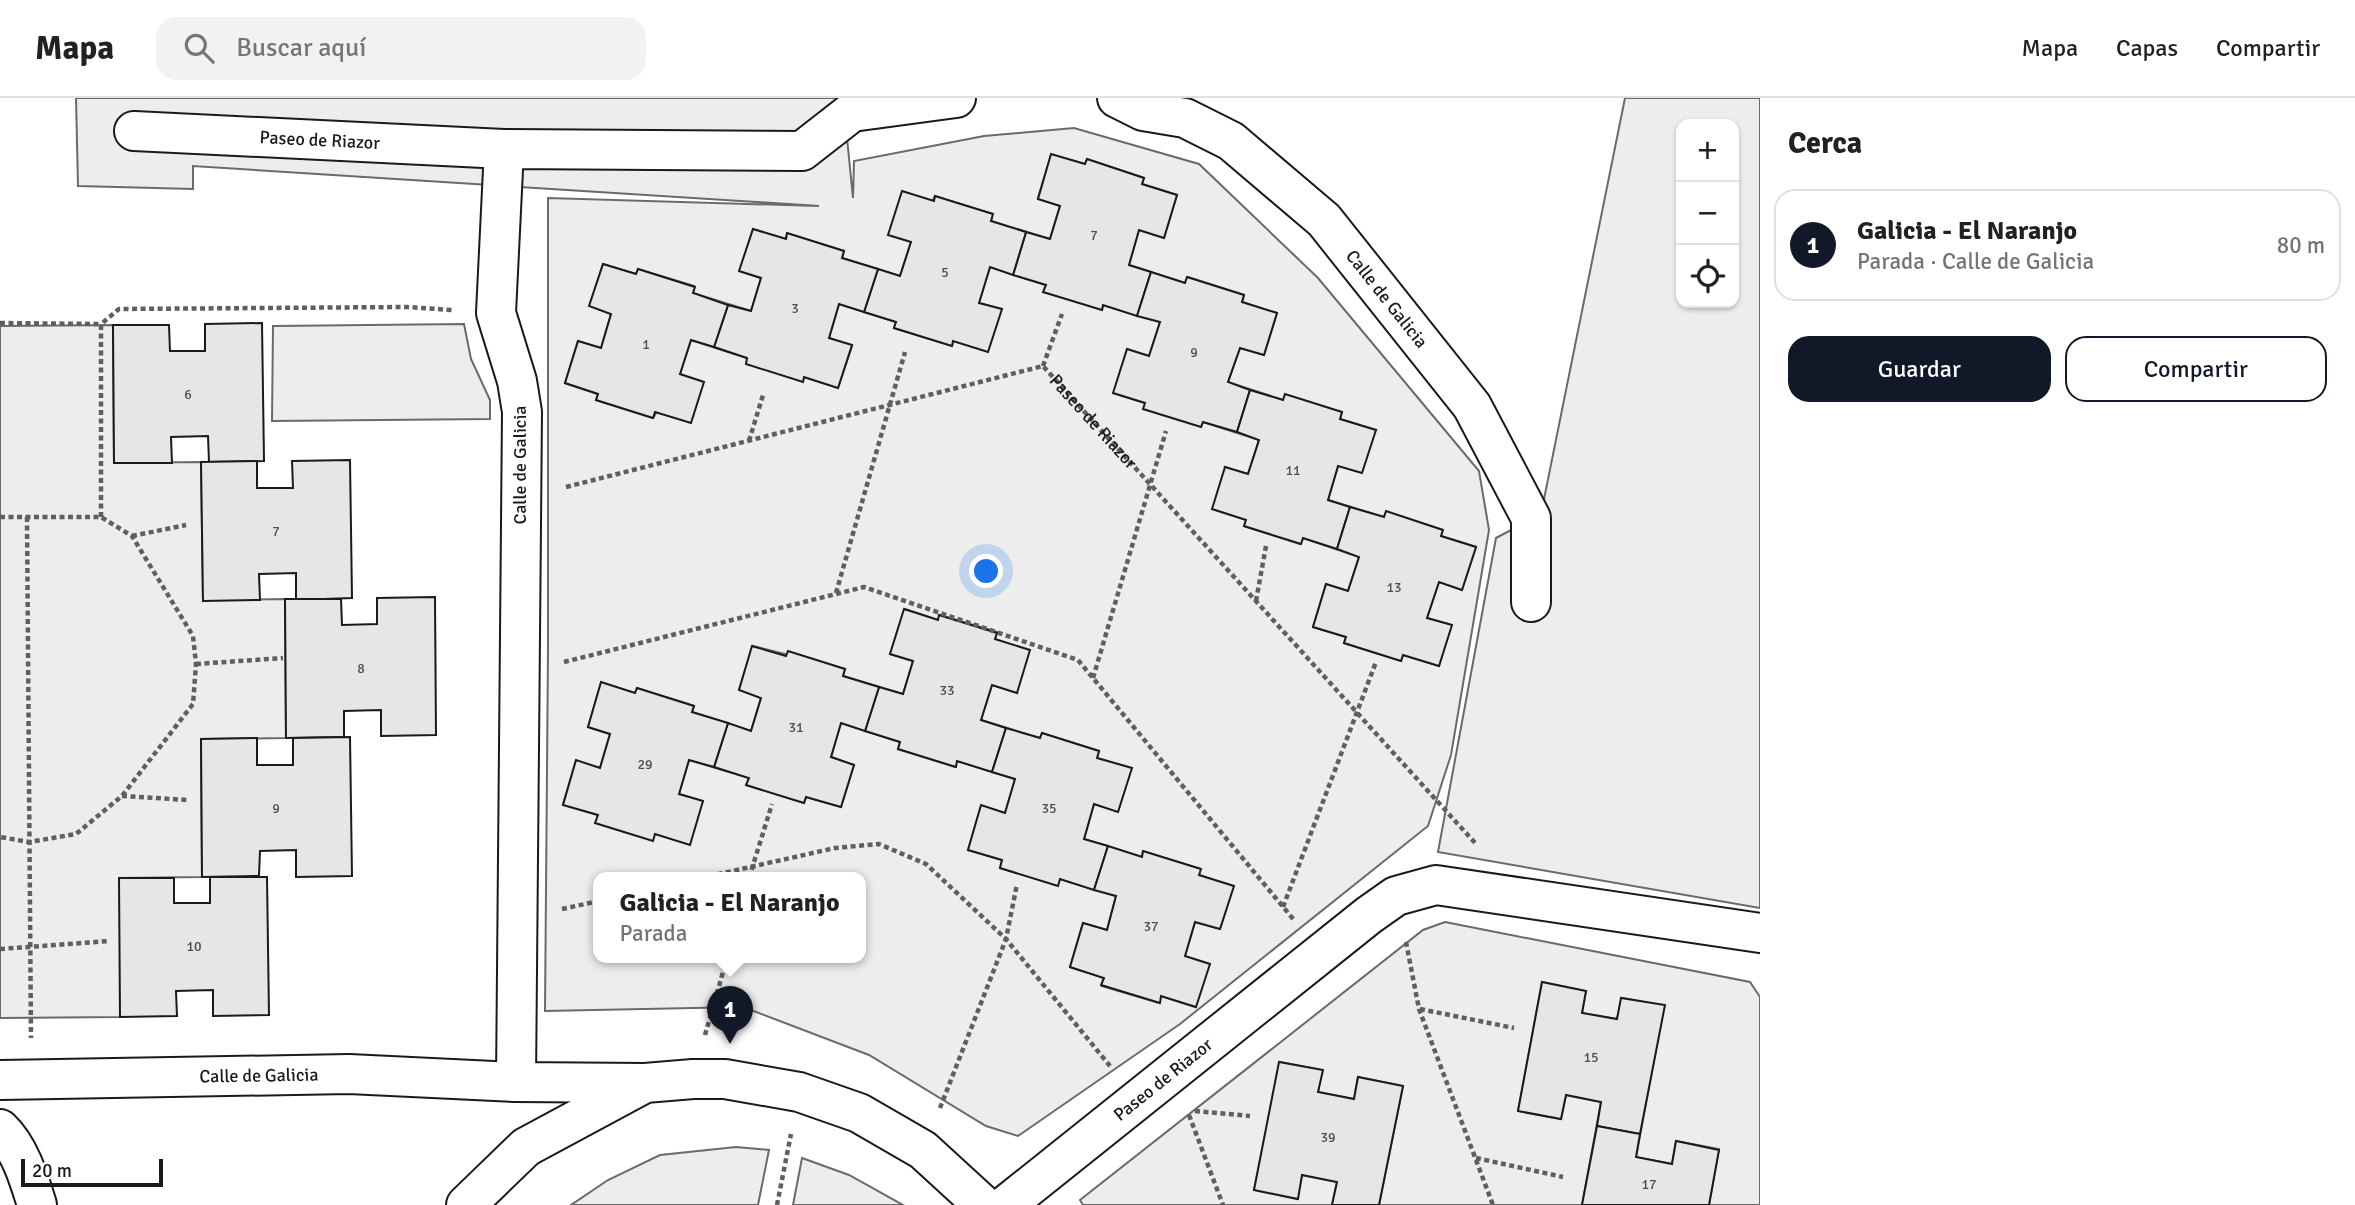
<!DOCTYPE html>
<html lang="es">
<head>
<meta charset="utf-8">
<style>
  :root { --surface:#fff; --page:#f2f2f2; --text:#202124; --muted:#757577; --line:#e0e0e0; --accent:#111827 }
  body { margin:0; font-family:Signika,sans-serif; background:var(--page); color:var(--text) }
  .controls { position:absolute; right:21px; top:21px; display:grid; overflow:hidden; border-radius:14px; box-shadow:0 2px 5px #0004 }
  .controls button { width:63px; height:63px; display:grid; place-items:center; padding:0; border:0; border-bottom:2px solid var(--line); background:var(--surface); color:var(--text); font:35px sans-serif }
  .scale { position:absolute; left:21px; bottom:18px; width:142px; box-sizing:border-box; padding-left:7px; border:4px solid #1a1a1a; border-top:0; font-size:19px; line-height:24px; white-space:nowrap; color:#1a1a1a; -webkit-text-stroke:5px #fff; paint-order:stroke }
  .you { position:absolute; left:987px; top:474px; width:24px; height:24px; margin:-18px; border:5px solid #fff; border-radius:50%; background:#1a73e8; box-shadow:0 0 0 10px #1a73e833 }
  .badge { display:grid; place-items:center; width:46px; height:46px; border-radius:50%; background:var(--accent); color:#fff; font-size:23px; font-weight:700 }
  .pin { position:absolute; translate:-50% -58px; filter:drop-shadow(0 2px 4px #0008) }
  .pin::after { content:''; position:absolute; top:37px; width:24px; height:21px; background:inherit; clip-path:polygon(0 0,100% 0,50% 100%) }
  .popup { position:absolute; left:593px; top:774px; width:273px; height:91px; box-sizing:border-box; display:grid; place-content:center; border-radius:14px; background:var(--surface); filter:drop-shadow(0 2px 5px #0005); font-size:23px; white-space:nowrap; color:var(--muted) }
  .popup b { font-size:26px; color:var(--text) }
  .popup::after { content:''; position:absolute; left:50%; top:100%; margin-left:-14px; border:14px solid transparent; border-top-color:var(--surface) }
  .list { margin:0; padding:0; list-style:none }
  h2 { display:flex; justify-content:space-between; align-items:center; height:91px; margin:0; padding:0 28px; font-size:30px }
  h2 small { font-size:23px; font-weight:400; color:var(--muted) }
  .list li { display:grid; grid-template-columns:46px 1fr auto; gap:21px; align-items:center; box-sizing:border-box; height:112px; margin:0 14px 14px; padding:0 14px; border:2px solid var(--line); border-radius:21px }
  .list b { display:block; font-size:26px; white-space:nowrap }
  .list p { margin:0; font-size:23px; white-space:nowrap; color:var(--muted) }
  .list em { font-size:23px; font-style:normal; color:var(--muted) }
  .actions { display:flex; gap:14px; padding:21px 28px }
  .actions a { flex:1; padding:16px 0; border:2px solid var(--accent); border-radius:21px; text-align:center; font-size:24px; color:var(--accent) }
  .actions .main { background:var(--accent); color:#fff }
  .icon { flex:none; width:38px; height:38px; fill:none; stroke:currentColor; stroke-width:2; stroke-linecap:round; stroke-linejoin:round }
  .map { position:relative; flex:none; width:1760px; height:1107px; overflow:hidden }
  header { display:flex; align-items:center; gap:42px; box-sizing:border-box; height:98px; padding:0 35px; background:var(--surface); border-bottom:2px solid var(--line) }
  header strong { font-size:33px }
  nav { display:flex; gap:38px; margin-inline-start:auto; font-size:24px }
  .search { width:490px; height:63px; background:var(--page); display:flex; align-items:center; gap:18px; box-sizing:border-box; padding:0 24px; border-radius:21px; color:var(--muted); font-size:26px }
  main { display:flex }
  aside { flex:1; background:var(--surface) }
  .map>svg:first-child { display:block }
  .built { fill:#ededed; stroke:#6a6a6a; stroke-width:2; fill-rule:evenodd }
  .building { fill:#e6e6e6; stroke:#1a1a1a; stroke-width:2 }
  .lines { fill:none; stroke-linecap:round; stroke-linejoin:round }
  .minor-casing { stroke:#1a1a1a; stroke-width:42 }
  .path { stroke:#5f5f5f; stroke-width:4.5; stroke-dasharray:5 3.5; stroke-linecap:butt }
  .minor { stroke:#fff; stroke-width:38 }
  .labels { text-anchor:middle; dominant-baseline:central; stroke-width:5; stroke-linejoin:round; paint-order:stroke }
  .number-label { font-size:14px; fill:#4d4d4d }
  .street-label { font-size:18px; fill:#1a1a1a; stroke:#fff }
</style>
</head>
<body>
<header>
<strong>Mapa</strong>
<div class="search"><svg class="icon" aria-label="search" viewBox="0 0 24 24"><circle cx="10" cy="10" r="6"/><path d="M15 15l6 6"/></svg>Buscar aquí</div>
<nav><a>Mapa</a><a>Capas</a><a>Compartir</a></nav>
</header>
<main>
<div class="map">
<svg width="1760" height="1107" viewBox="0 0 1760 1107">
  <rect width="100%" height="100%" fill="#fff"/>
  <g class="built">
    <path d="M76 0H843L853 100 854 63 984 38 1074 30 1199 66 1318 180 1479 373 1489 432 1451 657 1428 728 1180 926 1018 1038 986 1028 869 957 743 909 545 913 548 551V100L819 108 193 68V91L78 88ZM1051 57 1085 66 1087 61 1144 80 1142 86 1177 97 1164 140 1139 132 1129 167 1185 185 1188 179 1244 197 1242 204 1277 215 1264 257 1240 250 1228 284 1283 302 1342 314 1340 321 1376 332 1338 368 1328 402 1384 419 1386 414 1442 432 1441 438 1476 449 1462 492 1439 484 1427 520 1451 527 1439 568 1403 557 1401 563 1344 545 1346 539 1313 529 1326 486 1348 493 1359 459 1303 440 1300 446 1244 428 1246 422 1225 369 1248 376 1259 342 1203 324 1201 328 1145 305 1114 295 1127 251 1149 258 1160 224 1103 207 1102 212 1044 193 1046 187 990 169 979 205 1001 211 953 243 952 248 894 230 896 224 839 206 829 240 852 248 838 290 804 279 803 283 747 260 691 242 680 276 653 320 596 302 598 296 565 285 578 243 601 250 611 216 590 208 603 166 636 176 638 171 694 188 693 195 751 213 761 180 740 173 753 131 786 141 787 135 844 153 842 160 900 178 911 144 935 98 992 116 991 123 1050 141 1060 108 1038 100ZM905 511 938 522 940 517 997 534 995 541 1017 595 992 587 981 622 1040 640 1042 635 1099 653 1097 660 1131 670 1118 713 1094 706 1084 741 1142 759 1143 753 1200 771 1199 777 1233 789 1220 831 1195 824 1185 858 1195 909 1161 898 1159 905 1102 888 1104 880 1070 869 1083 825 1107 832 1116 798 1060 781 1057 787 1000 770 1002 762 968 752 981 708 1005 715 1015 681 957 663 955 669 898 651 900 644 841 625 831 659 854 667 841 709 806 699 804 705 747 687 749 680 689 662 679 696 702 703 655 736 596 724 598 717 563 706 576 663 600 670 610 636 588 629 601 585 635 595 637 590 694 608 692 614 751 633 761 600 739 592 753 548 845 571 843 578 903 596 913 563 890 556ZM599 780H861V860H599Z"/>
    <path d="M1625 0H1760V810L1438 754 1496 440 1541 416ZM1681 26H1734V205H1681Z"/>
    <path d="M464 226 471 261 490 302V321L272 323 273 228Z"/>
    <path d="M113 227 114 365 201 364 203 502 285 501 286 640 201 641 202 779 120 780V919L0 920V228Z"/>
    <path d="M1445 824 1750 884 1760 899V1107H1709L1719 1051 1676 1043 1672 1066 1636 1059 1664 908 1622 900 1617 921 1582 915 1586 893 1542 884 1518 1013 1561 1021 1566 997 1601 1004 1582 1107H1379L1403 988 1358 979 1354 1001 1318 994 1322 972 1280 964 1254 1092 1297 1101 1302 1077 1337 1084 1332 1107H1083L1080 1102 1423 832Z"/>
    <path d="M736 1049 769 1052 758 1107H571L608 1082 660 1057Z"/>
    <path d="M802 1060 849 1077 903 1107H793Z"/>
  </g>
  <g class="building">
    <path d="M1051 56 1085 66 1087 61 1144 80 1142 86 1177 97 1164 140 1139 132 1129 167 1151 174 1137 218 1103 207 1102 212 1043 194 1046 187 1013 177 1026 134 1050 141 1060 108 1038 101Z"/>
    <path d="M902 93 934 103 935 98 993 116 991 123 1026 134 1013 177 990 169 979 205 1002 211 988 254 953 243 952 248 894 230 896 224 864 214 878 171 900 178 911 144 888 137Z"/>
    <path d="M753 131 786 141 787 135 844 153 842 160 878 171 864 214 839 206 829 240 852 247 838 290 804 279 803 284 746 266 747 260 714 249 728 207 751 213 761 180 739 173Z"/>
    <path d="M603 166 636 176 638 171 695 189 693 195 728 207 714 249 691 242 680 276 704 284 691 325 655 314 653 320 596 302 598 296 565 285 578 243 601 250 611 216 589 208Z"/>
    <path d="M1151 174 1185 185 1187 179 1244 197 1242 204 1277 215 1264 257 1240 250 1228 284 1250 292 1237 334 1203 324 1201 329 1143 311 1145 305 1113 295 1127 251 1149 258 1160 224 1137 218Z"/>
    <path d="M262 225 264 363 209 364 208 338 171 339 172 365H114L113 227H169L170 253H205V226Z"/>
    <path d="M1250 292 1283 302 1285 296 1342 314 1340 321 1376 332 1362 375 1338 368 1328 402 1350 409 1337 451 1303 440 1301 446 1244 428 1246 422 1212 411 1225 369 1248 376 1259 342 1237 334Z"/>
    <path d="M350 362 352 500 296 502V475L259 476 260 502 203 503 201 364 257 363V390H293L292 363Z"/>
    <path d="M1350 409 1384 419 1386 413 1443 432 1441 438 1476 449 1462 492 1439 484 1427 520 1452 527 1439 568 1403 557 1401 563 1344 545 1346 539 1313 529 1326 486 1348 493 1359 459 1337 451Z"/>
    <path d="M435 499 436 637 381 638V612L344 613V639L286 640 285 501H341L342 527 377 526V500Z"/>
    <path d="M904 511 938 522 939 517 997 535 995 541 1030 552 1017 595 992 587 981 622 1006 630 992 674 957 663 956 669 898 651 900 644 865 633 879 589 903 596 913 563 890 556Z"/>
    <path d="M752 548 786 558 788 553 845 571 843 578 879 589 865 633 841 625 831 659 854 667 841 709 806 699 804 705 746 687 749 680 714 669 728 625 751 633 761 600 739 592Z"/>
    <path d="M601 584 635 595 637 590 694 608 692 614 728 625 714 669 689 662 679 696 703 703 690 747 655 736 653 743 595 725 598 717 563 707 576 662 600 670 610 636 588 629Z"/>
    <path d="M1006 630 1040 640 1042 635 1099 653 1097 660 1132 670 1118 714 1094 706 1084 741 1108 748 1094 792 1060 781 1058 788 1000 770 1002 762 968 752 981 707 1005 715 1015 681 992 674Z"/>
    <path d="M350 639 352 778 296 779V752L260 753 259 778 202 779 201 641 257 640V667H293V640Z"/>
    <path d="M1108 748 1142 759 1143 753 1201 771 1199 777 1234 788 1220 831 1195 824 1185 858 1210 866 1196 909 1161 898 1160 905 1101 887 1104 880 1070 869 1083 825 1107 832 1116 798 1094 792Z"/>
    <path d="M210 779H267L269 917 213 918V892L176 893 177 918 120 919 119 780H174V805H210Z"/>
    <path d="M1542 884 1586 893 1582 915 1617 921 1621 900 1665 907 1640 1036 1597 1028 1601 1004 1566 997 1561 1021 1518 1013Z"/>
    <path d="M1279 964 1323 972 1318 994 1354 1001 1358 979 1403 988 1379 1107H1332L1337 1084 1302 1077 1298 1101 1254 1092Z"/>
    <path d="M1597 1028 1640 1036 1636 1059 1672 1066 1676 1043 1719 1052 1709 1107H1582Z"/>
  </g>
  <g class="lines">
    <defs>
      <g id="minor">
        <path id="s2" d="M1117 0 1143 13 1185 20 1231 43 1324 122 1472 308 1531 420V504"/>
        <path id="s3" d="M134 33 504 51"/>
        <path id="s4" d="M0 982 349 976 516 984 645 985"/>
        <path d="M516 984 522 314 517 283 496 215 504 51 802 53 852 14 956 0"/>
        <path d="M0 1031C20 1050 29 1081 37 1107"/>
        <path d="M466 1107 526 1049 645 985 693 981H725L799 994 859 1015 923 1052 983 1107"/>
        <path id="s5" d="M1006 1107 1369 817 1396 798 1436 787 1760 835"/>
      </g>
    </defs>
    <use href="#minor" class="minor-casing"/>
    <g class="path">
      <path d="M0 225 101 226"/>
      <path d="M1043 268 1062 216"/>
      <path d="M749 343 763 297"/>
      <path id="s1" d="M566 389 1043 268 1476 746"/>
      <path d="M0 419H101L132 438 193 538 196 566 193 606 122 698 76 736 29 744 0 739"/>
      <path d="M27 419 31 940"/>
      <path d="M101 419V226L119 211 407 209 452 212"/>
      <path d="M132 438 186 427"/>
      <path d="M836 495 905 254"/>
      <path d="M1256 503 1266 448"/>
      <path d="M564 564 864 489 1078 562 1294 822"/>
      <path d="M196 566 283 560"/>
      <path d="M1093 580 1166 333"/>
      <path d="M122 698 188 702"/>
      <path d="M701 780 835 750 879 746 926 766 1006 841 1110 968"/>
      <path d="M749 780 772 706"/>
      <path d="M1283 809 1376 564"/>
      <path d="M562 811 599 803"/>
      <path d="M1406 844 1419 911 1493 1107"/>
      <path d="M0 851 109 843"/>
      <path d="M1420 911 1514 930"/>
      <path d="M705 937 727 860"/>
      <path d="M940 1010 1006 841 1017 786"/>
      <path d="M1195 1013 1250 1018"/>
      <path d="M1189 1017 1223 1107"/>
      <path d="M1476 1060 1563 1079"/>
      <path d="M777 1107 791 1036"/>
    </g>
    <use href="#minor" class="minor"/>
  </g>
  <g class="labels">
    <g class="number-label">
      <text x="1094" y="137">7</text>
      <text x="945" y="174">5</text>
      <text x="795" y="210">3</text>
      <text x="646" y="246">1</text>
      <text x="1194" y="254">9</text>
      <text x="188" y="296">6</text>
      <text x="1293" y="372">11</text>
      <text x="276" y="433">7</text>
      <text x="1394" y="489">13</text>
      <text x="361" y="570">8</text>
      <text x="947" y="592">33</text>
      <text x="796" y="629">31</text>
      <text x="645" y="666">29</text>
      <text x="276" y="710">9</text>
      <text x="1049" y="710">35</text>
      <text x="1151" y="828">37</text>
      <text x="194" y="848">10</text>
      <text x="1591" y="959">15</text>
      <text x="1328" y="1039">39</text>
      <text x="1649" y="1086">17</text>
    </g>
    <g class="street-label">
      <text stroke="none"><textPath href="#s3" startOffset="186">Paseo de Riazor</textPath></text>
      <text stroke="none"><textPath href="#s2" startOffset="346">Calle de Galicia</textPath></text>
      <text stroke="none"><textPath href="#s1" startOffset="567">Paseo de Riazor</textPath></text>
      <text transform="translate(520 367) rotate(-90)">Calle de Galicia</text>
      <text stroke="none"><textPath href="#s4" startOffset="259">Calle de Galicia</textPath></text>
      <text stroke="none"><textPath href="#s5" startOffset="201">Paseo de Riazor</textPath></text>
    </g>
  </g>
</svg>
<div class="controls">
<button>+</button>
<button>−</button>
<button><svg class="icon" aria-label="locate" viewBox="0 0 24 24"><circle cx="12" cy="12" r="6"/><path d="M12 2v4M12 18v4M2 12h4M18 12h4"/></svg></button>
</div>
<div class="scale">20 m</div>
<div class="you"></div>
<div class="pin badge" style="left:730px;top:946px">1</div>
<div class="popup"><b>Galicia - El Naranjo</b>Parada</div>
</div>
<aside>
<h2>Cerca<small></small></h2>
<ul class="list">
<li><span class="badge">1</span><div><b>Galicia - El Naranjo</b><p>Parada · Calle de Galicia</p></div><em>80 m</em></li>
</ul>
<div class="actions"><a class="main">Guardar</a><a>Compartir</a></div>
</aside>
</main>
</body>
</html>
